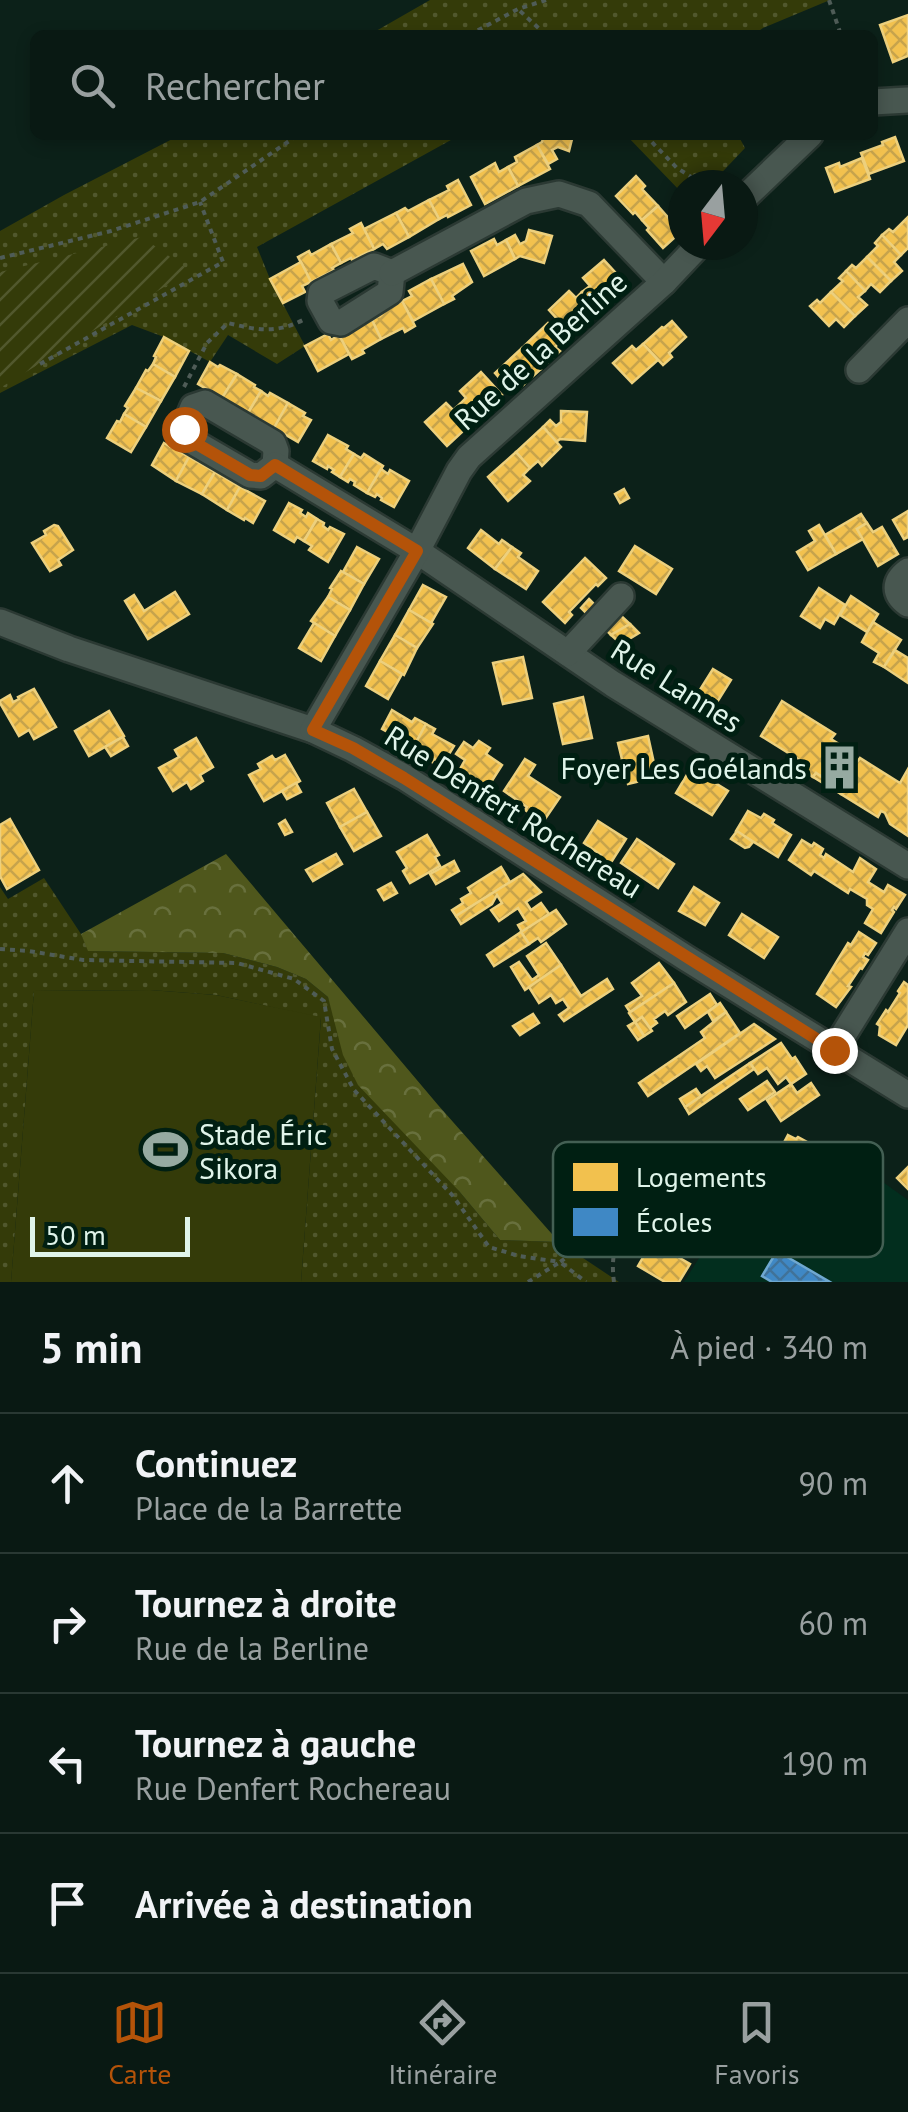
<!DOCTYPE html>
<html lang="fr">
<head>
<meta charset="utf-8">
<style>
  :root { --surface:#091913; --page:#12221c; --text:#f1f3f6; --muted:#99a0a0; --line:#293833; --accent:#b45309 }
  body { margin:0; font-family:"PT Sans",sans-serif; background:var(--page); color:var(--text) }
  .compass { position:absolute; left:668px; top:170px; width:90px; height:90px; border-radius:50%; background:var(--surface); box-shadow:0 5px 15px #0003; rotate:196deg }
  .scale { position:absolute; left:30px; bottom:25px; width:160px; box-sizing:border-box; padding-left:10px; border:5px solid #e0f4ea; border-top:0; font-size:28px; line-height:35px; white-space:nowrap; color:#e0f4ea; -webkit-text-stroke:8px #001f12; paint-order:stroke }
  .stop { position:absolute; width:30px; height:30px; margin:-22px; border:8px solid #b45309; border-radius:50%; background:#fff }
  .stop.end { background:#b45309; border-color:#fff; box-shadow:0 2px 10px #0008 }
  .list { margin:0; padding:0; list-style:none }
  h2 { display:flex; justify-content:space-between; align-items:center; height:130px; margin:0; padding:0 40px; font-size:42px }
  h2 small { font-size:32px; font-weight:400; color:var(--muted) }
  .list li { display:grid; grid-template-columns:65px 1fr auto; gap:30px; align-items:center; box-sizing:border-box; height:140px; padding:0 40px; border-top:2px solid var(--line) }
  .list b { display:block; font-size:38px; white-space:nowrap }
  .list p { margin:0; font-size:32px; white-space:nowrap; color:var(--muted) }
  .list em { font-size:32px; font-style:normal; color:var(--muted) }
  .icon { flex:none; width:55px; height:55px; fill:none; stroke:currentColor; stroke-width:2; stroke-linecap:round; stroke-linejoin:round }
  .map { position:relative; flex:none; width:908px; height:1282px; overflow:hidden }
  .search { position:absolute; background:var(--surface); box-shadow:0 5px 15px #0003; left:30px; right:30px; top:30px; height:110px; display:flex; align-items:center; gap:25px; box-sizing:border-box; padding:0 35px; border-radius:15px; color:var(--muted); font-size:38px }
  .sheet { height:690px; background:var(--surface) }
  nav { display:flex; justify-content:space-around; align-items:center; box-sizing:border-box; height:140px; border-top:2px solid var(--line); background:var(--surface); font-size:28px; color:var(--muted) }
  nav a { display:grid; justify-items:center; gap:5px }
  nav .on { color:var(--accent) }
  .map>svg:first-child { display:block }
  .built { fill:#022e1e }
  .grass { fill:url(#grass-dots) }
  .forest { fill:url(#forest-crowns) }
  .park { fill:#343b09 }
  .garden { fill:url(#garden-furrows) }
  .homes { fill:url(#homes-cross-hatch); stroke:#edd07d; stroke-width:2.5 }
  .schools { fill:url(#schools-cross-hatch); stroke:#6fa8d0; stroke-width:2.5 }
  .lines { fill:none; stroke-linecap:round; stroke-linejoin:round }
  .minor-casing { stroke:#2b3933; stroke-width:30 }
  .path { stroke:#4f5c57; stroke-width:4; stroke-dasharray:5 5; stroke-linecap:butt }
  .minor { stroke:#485750; stroke-width:25 }
  .route { stroke:#b45309; stroke-width:12 }
  .labels { text-anchor:middle; dominant-baseline:central; stroke-width:10; stroke-linejoin:round; paint-order:stroke }
  .street-label { font-size:30px; fill:#e0f4ea; stroke:#001f12 }
  .poi-label { font-size:30px; fill:#e0f4ea; stroke:#001f12; text-anchor:end }
  .key { fill:#001f12; stroke:#435f53; stroke-width:2.5 }
  .key-label { font-size:28px; fill:#e0f4ea }
</style>
</head>
<body>
<div class="map">
<svg width="908" height="1282" viewBox="0 0 908 1282">
  <defs>
    <pattern id="grass-dots" width="8" height="8" patternUnits="userSpaceOnUse" patternTransform="scale(2.5)"><rect width="8" height="8" fill="#343b09"/><path d="M2 2h.1M6 6h.1" fill="none" stroke="#51582d" stroke-width="1.8" stroke-linecap="round"/></pattern>
    <pattern id="forest-crowns" width="20" height="18" patternUnits="userSpaceOnUse" patternTransform="scale(2.5)"><rect width="20" height="18" fill="#4f571c"/><path d="M2 6a3 3 0 1 1 6 0M12 15a3 3 0 1 1 6 0" fill="none" stroke="#68703d"/></pattern>
    <pattern id="garden-furrows" width="10" height="10" patternUnits="userSpaceOnUse" patternTransform="scale(2.5)"><rect width="10" height="10" fill="#343b09"/><path d="M-1 1l2-2M0 10L10 0M9 11l2-2" fill="none" stroke="#51582d"/></pattern>
    <pattern id="homes-cross-hatch" width="8" height="8" patternUnits="userSpaceOnUse" patternTransform="scale(2.5)"><rect width="8" height="8" fill="#f2c14e"/><path d="M0 0l8 8M0 8l8-8" fill="none" stroke="#c6a34c"/></pattern>
    <pattern id="schools-cross-hatch" width="8" height="8" patternUnits="userSpaceOnUse" patternTransform="scale(2.5)"><rect width="8" height="8" fill="#3f88c5"/><path d="M0 0l8 8M0 8l8-8" fill="none" stroke="#407299"/></pattern>
  </defs>
  <rect width="100%" height="100%" fill="#0c2119"/>
  <path class="built" d="M866 1170 908 1200V1282H684L731 1207 783 1214 803 1207 820 1221Z"/>
  <g class="grass">
    <path d="M430 0H830L763 28 753 35H369Z"/>
    <path d="M180 135H460L257 247 270 279 305 346 277 364 228 335 210 362 164 337 132 325 0 393V231L64 195Z"/>
    <path d="M626 135H738L745 148 710 185H683V194Z"/>
    <path d="M44 878 81 934 89 951 223 953 277 967 306 979 328 997 333 1012 459 1191 500 1240 559 1242 619 1282H301L321 1018 216 995 150 990 34 991 11 1282H0V887L8 899Z"/>
  </g>
  <path class="forest" d="M226 854 438 1105 559 1242 500 1240 459 1191 358 1085 343 1055 328 997 306 979 277 967 223 953 88 951 81 934Z"/>
  <path class="park" d="M150 990 216 995 321 1017 301 1282H11L34 991Z"/>
  <path class="garden" d="M142 237 190 271 0 388V272Z"/>
  <g class="homes">
    <path d="M908 15V56L893 62 880 25Z"/>
    <path d="M544 135H573L569 151 558 147 552 150 557 159 548 164 537 145 542 142Z"/>
    <path d="M895 137 904 161 869 174 861 153 883 145 882 142Z"/>
    <path d="M537 145 550 169 518 186 508 167 517 162 515 157Z"/>
    <path d="M862 158 870 179 835 192 826 168 839 163 840 167Z"/>
    <path d="M495 163 499 172 508 167 518 186 485 204 471 177Z"/>
    <path d="M636 176 645 186 642 189 658 206 642 220 635 212 633 214 616 196Z"/>
    <path d="M458 180 471 205 448 217 447 215 439 219 429 200 449 190 447 186Z"/>
    <path d="M429 200 439 219 409 237 396 213 405 208 408 211Z"/>
    <path d="M658 206 673 223 676 221 683 227V230L663 248 647 230 649 228 642 220Z"/>
    <path d="M396 213 409 237 387 249 383 244 374 249 364 229Z"/>
    <path d="M908 217V248L901 255 882 235 889 229 893 232Z"/>
    <path d="M361 223 374 249 352 260 351 258 341 263 331 244 353 233 350 229Z"/>
    <path d="M529 230 552 236 544 263 520 256 515 259 506 240 515 235 520 244 526 241Z"/>
    <path d="M882 235 901 255 894 262 902 271 891 281 867 257 878 246 875 243Z"/>
    <path d="M494 239 497 245 506 240 515 259 484 276 471 251Z"/>
    <path d="M331 244 341 263 332 268 334 270 311 282 298 257 309 251 311 255Z"/>
    <path d="M867 257 891 281 880 292 871 284 865 291 846 271 852 265 856 268Z"/>
    <path d="M604 260 625 283 597 308 582 292 590 286 583 278Z"/>
    <path d="M301 262 311 282 302 286 305 292 283 303 270 279Z"/>
    <path d="M463 264 472 282 452 296 454 299 444 304 431 279Z"/>
    <path d="M846 271 865 291 858 297 867 305 855 316 831 292 843 281 839 278Z"/>
    <path d="M431 279 444 304 413 321 402 301 412 296 409 291Z"/>
    <path d="M569 291 576 298 582 292 597 308 570 333 549 310Z"/>
    <path d="M831 292 855 316 844 327 836 319 829 326 810 306 817 300 820 303Z"/>
    <path d="M402 301 415 326 405 332 403 328 381 339 372 320 381 315 380 313Z"/>
    <path d="M372 320 381 339 362 350 364 353 352 359 339 335Z"/>
    <path d="M672 321 686 337 669 353 672 357 663 365 643 344 662 327 664 328Z"/>
    <path d="M548 323 563 339 555 347 560 351 541 369 522 348Z"/>
    <path d="M328 334 331 340 339 335 349 354 318 371 305 346Z"/>
    <path d="M164 337 189 351 175 377 153 364 156 357 154 356Z"/>
    <path d="M643 344 658 360 632 383 613 363 632 346 636 350Z"/>
    <path d="M522 348 541 369 521 387 517 381 509 389 495 373Z"/>
    <path d="M210 362 218 367 220 365 237 374 222 398 198 384Z"/>
    <path d="M153 364 175 377 161 401 136 388 146 370 148 371Z"/>
    <path d="M481 372 502 395 475 420 460 404 466 398 460 391Z"/>
    <path d="M237 374 255 385 254 387 261 391 248 413 222 398Z"/>
    <path d="M136 388 161 401 146 427 124 414 128 408 125 406Z"/>
    <path d="M261 391 268 396 270 393 288 403 274 428 248 413Z"/>
    <path d="M288 403 305 413 303 416 311 420 298 442 274 428Z"/>
    <path d="M446 403 453 410 460 404 475 420 447 446 425 422Z"/>
    <path d="M561 411 587 412 585 441 560 439 556 442 543 427 550 420 556 426 561 422Z"/>
    <path d="M124 414 146 427 131 452 107 438 117 421 120 422Z"/>
    <path d="M543 427 561 447 542 466 538 461 530 468 516 452Z"/>
    <path d="M328 435 348 446 346 449 354 454 340 477 332 472 334 470 328 466 327 469 313 461Z"/>
    <path d="M164 443 189 457 176 481 152 465Z"/>
    <path d="M516 452 530 468 523 475 530 481 508 501 488 477Z"/>
    <path d="M354 454 361 458 364 454 383 466 367 493 354 485 355 482 350 479 348 482 340 477Z"/>
    <path d="M189 457 215 472 202 494 176 481Z"/>
    <path d="M381 469 388 474 390 470 409 481 394 507 381 500 382 498 377 494 375 497 367 493Z"/>
    <path d="M215 472 240 487 227 510 202 494Z"/>
    <path d="M240 487 265 501 253 523 245 518 244 520 227 510Z"/>
    <path d="M624 489 629 498 620 503 615 494Z"/>
    <path d="M289 503 302 510 300 513 306 517 308 513 317 519 304 541 297 537 294 542 274 530Z"/>
    <path d="M908 511V537L904 539 893 520Z"/>
    <path d="M861 514 867 523 857 529 863 539 836 554 825 535Z"/>
    <path d="M317 519 324 523 323 526 328 530 330 527 344 534 328 562 309 550 312 546 304 541Z"/>
    <path d="M867 523 873 532 882 527 898 554 878 566 857 529Z"/>
    <path d="M54 525 58 526 73 550 58 560 61 565 50 571 32 543 46 535 44 531Z"/>
    <path d="M819 525 836 554 808 570 797 552 815 541 809 531Z"/>
    <path d="M481 530 499 544 502 540 512 547 495 569 468 548Z"/>
    <path d="M635 546 672 569 656 594 619 571Z"/>
    <path d="M357 547 379 559 364 584 343 572Z"/>
    <path d="M512 547 521 553 518 557 538 571 526 589 495 569Z"/>
    <path d="M585 558 606 578 598 586 596 584 569 612 572 615 565 623 543 602Z"/>
    <path d="M341 571 364 584 350 610 328 597 332 589 330 588Z"/>
    <path d="M423 585 446 597 431 623 409 610Z"/>
    <path d="M819 588 845 605 834 624 825 619 820 628 801 616Z"/>
    <path d="M175 592 189 614 148 639 125 601 134 595 144 611Z"/>
    <path d="M851 596 878 614 867 632 840 615Z"/>
    <path d="M328 597 350 610 335 636 311 621Z"/>
    <path d="M589 599 595 605 587 614 581 608Z"/>
    <path d="M409 610 433 624 417 648 395 635Z"/>
    <path d="M619 614 630 624 611 635 605 629Z"/>
    <path d="M873 622 901 640 884 667 874 662 879 653 862 642Z"/>
    <path d="M314 623 335 636 321 661 299 648Z"/>
    <path d="M630 624 639 633 621 644 611 635Z"/>
    <path d="M395 635 417 648 404 675 380 661Z"/>
    <path d="M895 650 908 658V683L884 667Z"/>
    <path d="M523 657 532 698 503 704 493 663Z"/>
    <path d="M380 661 402 674 388 699 366 686Z"/>
    <path d="M713 669 731 680 714 707 696 696Z"/>
    <path d="M34 689 56 727 34 739 29 730 19 736 0 703V701L10 695 13 702 19 699 18 697Z"/>
    <path d="M583 697 592 738 563 744 554 704Z"/>
    <path d="M782 701 835 734 831 739 847 749 845 753 857 762 860 758 900 783 908 769V836L890 824 885 813 881 811 878 817 841 794 843 791 816 773 813 777 803 770 806 764 761 736Z"/>
    <path d="M392 710 412 722 415 718 426 724 412 750 389 737 391 734 382 729Z"/>
    <path d="M109 711 124 736 89 756 75 731Z"/>
    <path d="M426 724 435 729 432 734 454 746 443 764 434 759 432 762 412 750Z"/>
    <path d="M648 736 657 777 628 784 618 743Z"/>
    <path d="M123 737 128 746 111 756 105 747Z"/>
    <path d="M196 738 213 767 200 775 203 781 191 789 187 782 173 791 159 768 179 757 175 750Z"/>
    <path d="M479 741 490 748 486 754 502 765 488 787 460 769 465 760 456 754 464 742 473 748Z"/>
    <path d="M285 755 300 781 264 801 249 775 261 769 258 764 272 756 275 760Z"/>
    <path d="M525 759 535 765 528 776 560 797 543 822 525 810 527 807 504 791Z"/>
    <path d="M691 768 728 791 712 815 676 793Z"/>
    <path d="M816 773 843 791 841 794 813 777Z"/>
    <path d="M296 783 301 792 287 799 282 791Z"/>
    <path d="M354 789 367 812 340 827 327 803Z"/>
    <path d="M748 811 761 818 764 814 774 820 772 823 791 835 778 857 736 831Z"/>
    <path d="M367 812 381 836 354 851 340 827Z"/>
    <path d="M10 819 39 870 7 889 0 876V825Z"/>
    <path d="M285 820 292 832 285 835 279 824Z"/>
    <path d="M598 821 626 839 610 864 600 858 601 855 584 843Z"/>
    <path d="M737 831 753 842 749 847 745 848 731 839Z"/>
    <path d="M427 835 439 855 435 857 440 866 410 883 403 871 407 868 397 852Z"/>
    <path d="M637 839 674 864 658 888 621 863Z"/>
    <path d="M802 840 812 846 814 843 823 849 820 855 824 858 826 854 853 872 860 858 876 869 868 882 884 892 888 885 905 895 896 909 894 907 892 910 894 912 881 933 865 923 873 909 867 905V899L850 889 848 893 814 871 811 875 789 860Z"/>
    <path d="M336 854 342 864 313 881 306 870Z"/>
    <path d="M454 861 459 871 436 884 430 874Z"/>
    <path d="M501 867 510 882 456 916 452 910 463 903 461 899 471 893 468 888Z"/>
    <path d="M523 874 541 892 526 902 531 910 541 903 549 914 522 932 518 925 526 921 518 908 499 921 491 910 502 903 497 895 492 904 461 924 456 916Z"/>
    <path d="M391 883 397 893 384 900 378 890Z"/>
    <path d="M694 887 719 903 705 925 679 911Z"/>
    <path d="M556 910 566 924 541 942 538 938 529 944 521 932Z"/>
    <path d="M742 914 778 937 764 958 729 935Z"/>
    <path d="M521 932 529 944 494 966 487 955Z"/>
    <path d="M859 932 876 943 868 955 865 953 863 957 868 960 862 969 860 968 848 986 851 987 836 1007 817 994 848 943 851 945Z"/>
    <path d="M546 943 561 965 525 990 511 967 519 962 532 980 539 975 527 956Z"/>
    <path d="M659 963 674 983 630 1012 626 1006 642 996 632 983Z"/>
    <path d="M561 965 581 996 607 979 613 989 564 1021 559 1015 569 1008 563 999 556 1003 551 995 539 1003 529 987Z"/>
    <path d="M904 982 908 985V1025L896 1045 879 1035 880 1026 877 1024 886 1010 888 1012 900 993 898 991Z"/>
    <path d="M674 983 686 1002 668 1015 665 1011 654 1019 657 1023 650 1028 642 1017 635 1022 629 1013Z"/>
    <path d="M710 994 717 1005 685 1028 677 1016Z"/>
    <path d="M720 1003 726 1012 713 1021 708 1012Z"/>
    <path d="M726 1012 740 1033 648 1096 639 1083 705 1038 701 1032Z"/>
    <path d="M533 1014 539 1023 520 1035 513 1026Z"/>
    <path d="M642 1017 652 1031 644 1036 635 1022Z"/>
    <path d="M635 1022 644 1036 638 1040 628 1026Z"/>
    <path d="M754 1024 775 1039 715 1078 707 1066 701 1071 696 1064Z"/>
    <path d="M781 1043 792 1059 795 1057 806 1074 791 1084 786 1077 778 1084 767 1068 758 1074 750 1063Z"/>
    <path d="M750 1063 754 1069 689 1114 685 1107Z"/>
    <path d="M767 1081 775 1092 748 1110 740 1099Z"/>
    <path d="M811 1083 819 1095 781 1121 767 1100 791 1084 797 1093Z"/>
    <path d="M696 1089 701 1096 685 1107 680 1099Z"/>
    <path d="M788 1135 796 1139 798 1137 829 1154 827 1157 835 1161 826 1177 780 1150Z"/>
    <path d="M908 1167V1189L897 1178Z"/>
    <path d="M652 1242 690 1264 679 1282H665L638 1266Z"/>
  </g>
  <path class="schools" d="M777 1251 830 1282H772L762 1276Z"/>
  <g class="lines">
    <defs>
      <g id="minor">
        <path d="M873 102 908 100"/>
        <path d="M743 199 810 135"/>
        <path d="M374 266 392 273 390 292 341 323 331 321 320 301 321 293Z"/>
        <path d="M392 273 526 201 559 194 589 204 664 282"/>
        <path d="M859 370 908 320"/>
        <path d="M205 403 273 443 276 451 275 465 261 476 250 475 190 440 184 429 193 407Z"/>
        <path d="M275 465 417 551 613 684 908 866"/>
        <path d="M908 571C893 582 894 594 908 604"/>
        <path d="M0 622 69 649 313 730 353 749 404 777 686 958 908 1095"/>
        <path d="M568 653 621 596"/>
        <path d="M313 730 417 551 459 471 469 457 664 282 699 245"/>
        <path d="M834 1050 908 931"/>
      </g>
    </defs>
    <use href="#minor" class="minor-casing"/>
    <g class="path">
      <path d="M829 0 841 35"/>
      <path d="M520 11 546 35"/>
      <path d="M469 35 518 9 546 0"/>
      <path d="M645 135 677 168 704 185"/>
      <path d="M0 258 111 231 200 202 298 135"/>
      <path d="M40 364 223 262 200 202"/>
      <path d="M184 387 207 343 228 323C257 330 275 334 303 320"/>
      <path d="M0 949 29 951 83 960 237 963 294 979 324 1001 332 1049 354 1090 453 1196 489 1247 519 1256 560 1262 634 1209 660 1199 700 1196 732 1199 760 1209 783 1206 859 1169"/>
      <path d="M528 1282 560 1262 586 1282"/>
      <path d="M614 1282C610 1253 617 1237 632 1213"/>
    </g>
    <use href="#minor" class="minor"/>
  </g>
  <g class="lines">
    <path class="route" d="M184 429 190 440 250 475 261 476 275 465 417 551 313 730 353 748 404 778 834 1050"/>
  </g>
  <defs>
    <symbol id="building-bare" viewBox="-9 -9 18 18"><path d="M-4-6H4V6H1V3H-1V6H-4ZM-2.5-4.3h1.7v1.8h-1.7ZM.8-4.3h1.7v1.8H.8ZM-2.5-1h1.7V.8h-1.7ZM.8-1h1.7V.8H.8Z" fill="#96aaa1" stroke="#001f12" stroke-width="2.5" paint-order="stroke"/></symbol>
    <symbol id="stadium-bare" viewBox="-9 -9 18 18"><path d="M0-5a6.5 5 0 1 0 0 10a6.5 5 0 1 0 0-10ZM-3.5-1.8h7v3.6h-7Z" fill="#96aaa1" stroke="#001f12" stroke-width="2.5" paint-order="stroke"/></symbol>
  </defs>
  <g fill-rule="evenodd">
    <use href="#building-bare" x="808" y="736" width="63" height="63"/>
    <use href="#stadium-bare" x="134" y="1118" width="63" height="63"/>
  </g>
  <g class="labels">
    <g class="street-label">
      <text transform="translate(540 350) rotate(-42)">Rue de la Berline</text>
      <text transform="translate(677 685) rotate(32)">Rue Lannes</text>
      <text transform="translate(514 811) rotate(32)">Rue Denfert Rochereau</text>
    </g>
    <g class="poi-label">
      <text x="807" y="767">Foyer Les Goélands</text>
      <text x="199" y="1133" text-anchor="start">Stade Éric<tspan x="199" dy="34">Sikora</tspan></text>
    </g>
  </g>
  <rect x="553" y="1142" width="330" height="115" rx="15" class="key"/>
  <rect x="573" y="1163" width="45" height="28" fill="#f2c14e"/>
  <rect x="573" y="1208" width="45" height="28" fill="#3f88c5"/>
  <g class="key-label">
    <text x="636" y="1187">Logements</text>
    <text x="636" y="1232">Écoles</text>
  </g>
</svg>
<svg class="compass" viewBox="-18 -18 36 36"><path d="M0-13l5 13h-10z" fill="#e53935"/><path d="M0 13l5-13h-10z" fill="#99a0a0"/></svg>
<div class="scale">50 m</div>
<div class="stop" style="left:184px;top:429px"></div>
<div class="stop end" style="left:834px;top:1050px"></div>
<div class="search"><svg class="icon" aria-label="search" viewBox="0 0 24 24"><circle cx="10" cy="10" r="6"/><path d="M15 15l6 6"/></svg>Rechercher</div>
</div>
<section class="sheet">
<h2>5 min<small>À pied · 340 m</small></h2>
<ul class="list">
<li><svg class="icon" aria-label="ahead" viewBox="0 0 24 24"><path d="M12 20V5M6 11l6-6 6 6"/></svg><div><b>Continuez</b><p>Place de la Barrette</p></div><em>90 m</em></li>
<li><svg class="icon" aria-label="right" viewBox="0 0 24 24"><path d="M7 20v-9h11M14 6l5 5-5 5"/></svg><div><b>Tournez à droite</b><p>Rue de la Berline</p></div><em>60 m</em></li>
<li><svg class="icon" aria-label="left" viewBox="0 0 24 24"><path d="M17 20v-9H6M10 6l-5 5 5 5"/></svg><div><b>Tournez à gauche</b><p>Rue Denfert Rochereau</p></div><em>190 m</em></li>
<li><svg class="icon" aria-label="arrive" viewBox="0 0 24 24"><path d="M6 21V4h12l-3 4 3 4H6"/></svg><div><b>Arrivée à destination</b></div></li>
</ul>
</section>
<nav>
<a class="on"><svg class="icon" aria-label="map" viewBox="0 0 24 24"><path d="M3 6l6-2 6 2 6-2v14l-6 2-6-2-6 2zM9 4v14M15 6v14"/></svg>Carte</a>
<a><svg class="icon" aria-label="directions" viewBox="0 0 24 24"><path d="M12 3l9 9-9 9-9-9zM9 14v-3h6M13 9l2 2-2 2"/></svg>Itinéraire</a>
<a><svg class="icon" aria-label="saved" viewBox="0 0 24 24"><path d="M7 4h10v16l-5-4-5 4z"/></svg>Favoris</a>
</nav>
</body>
</html>
